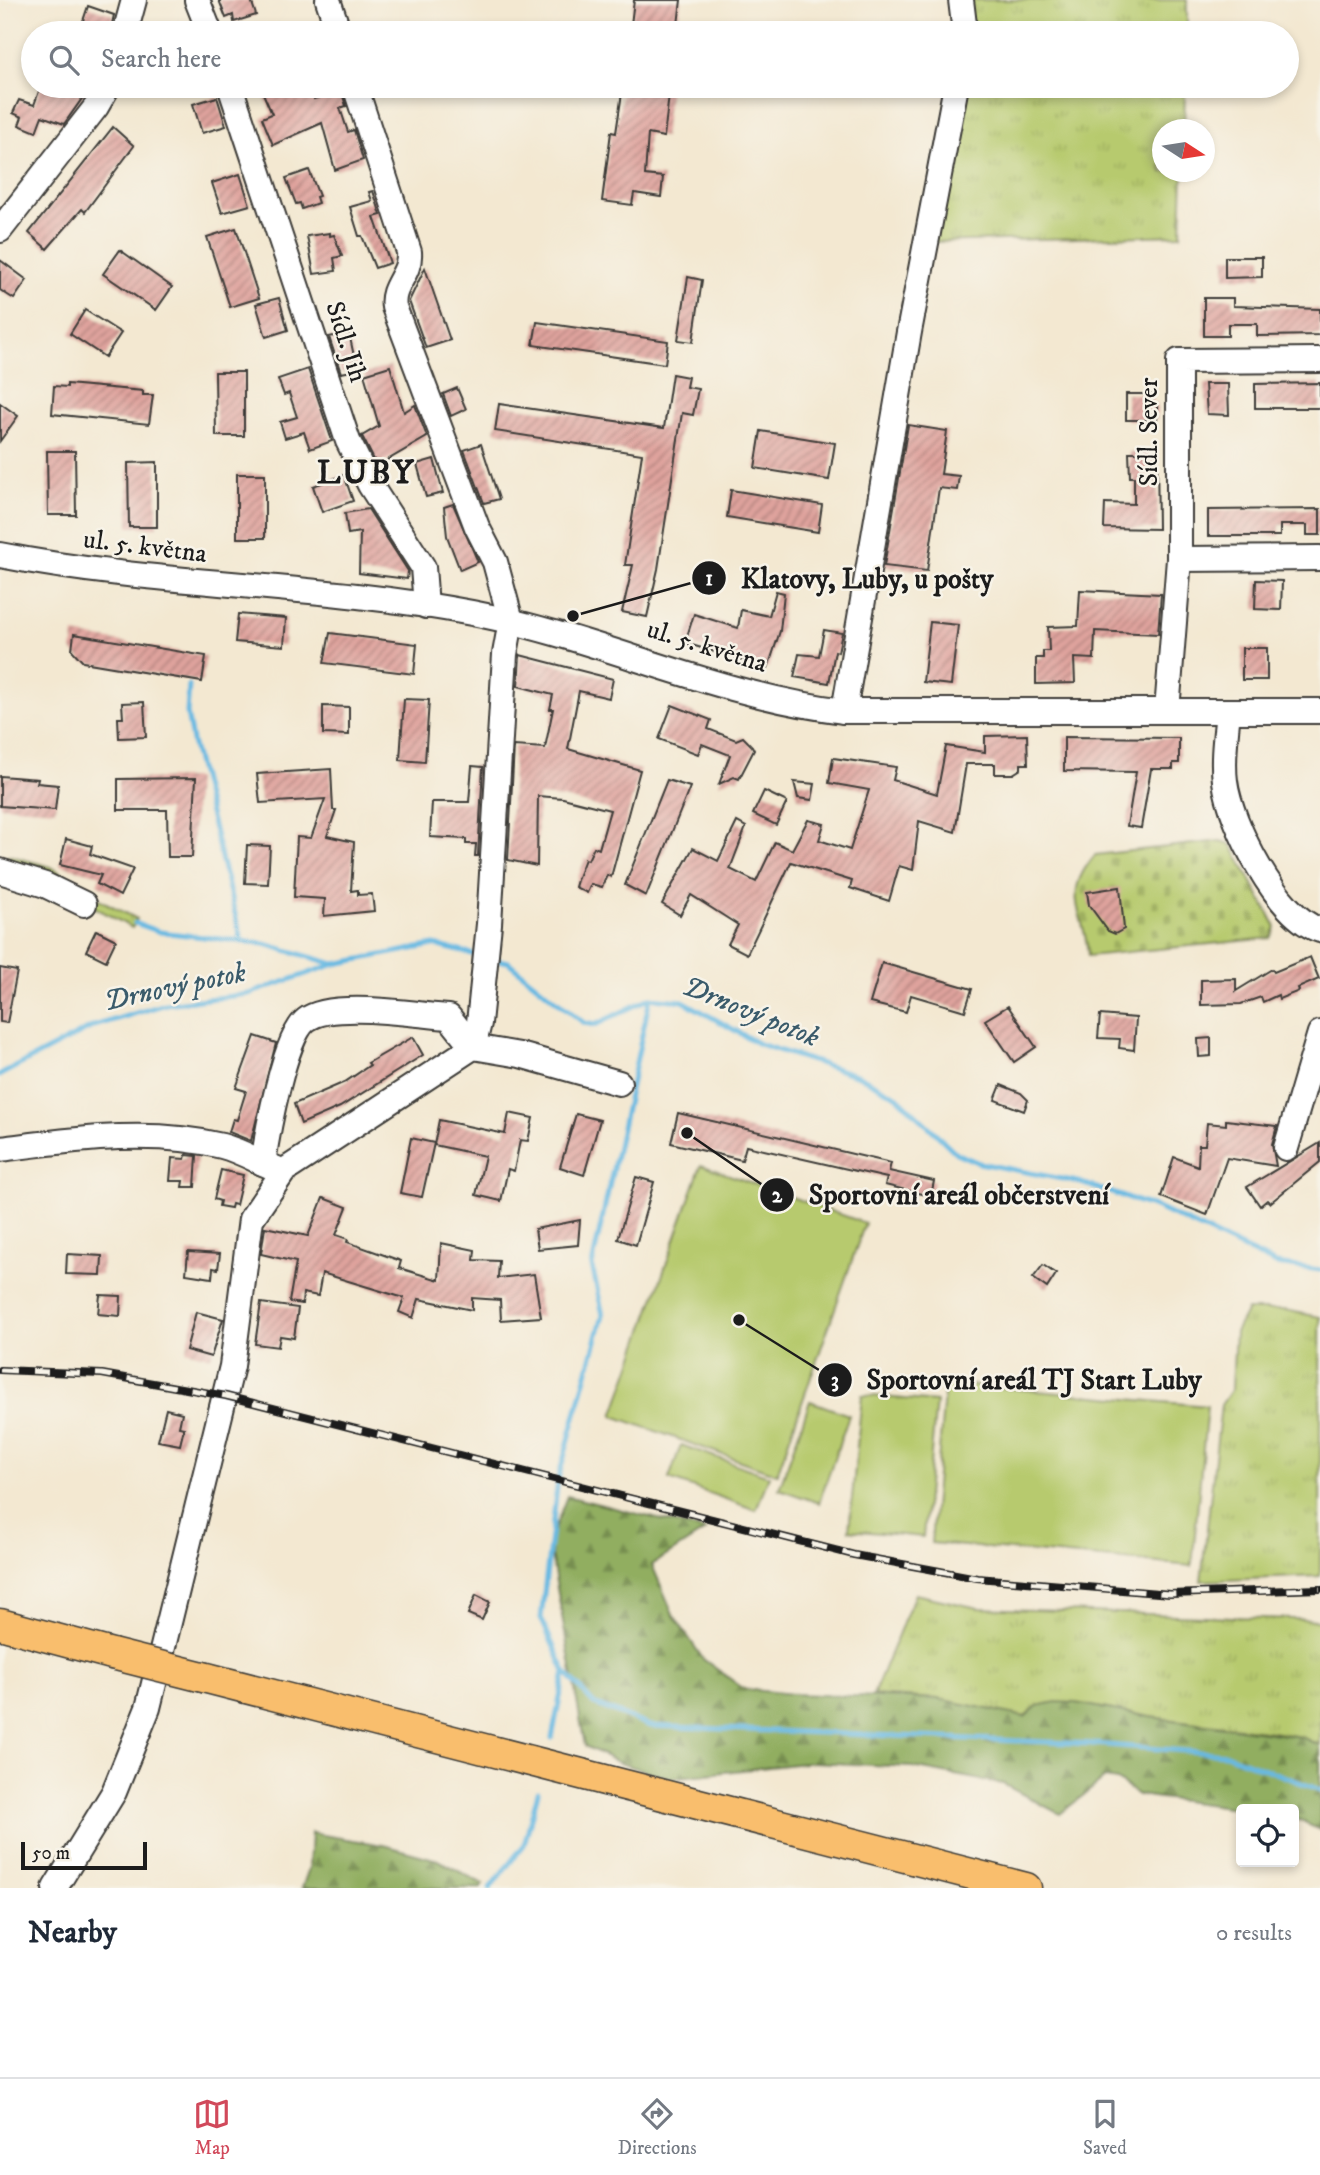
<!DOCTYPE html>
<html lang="en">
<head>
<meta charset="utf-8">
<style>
  :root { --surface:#fff; --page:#f2f2f3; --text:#1f2937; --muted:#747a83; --line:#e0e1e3; --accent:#d1495b }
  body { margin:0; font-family:"IM FELL DW Pica",serif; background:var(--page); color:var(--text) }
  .controls { position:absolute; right:21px; bottom:21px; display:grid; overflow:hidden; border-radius:7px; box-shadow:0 4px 10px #0003 }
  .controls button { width:63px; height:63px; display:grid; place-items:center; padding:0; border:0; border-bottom:2px solid var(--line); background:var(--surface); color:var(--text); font:35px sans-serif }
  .compass { position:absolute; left:1152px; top:119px; width:63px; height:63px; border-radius:50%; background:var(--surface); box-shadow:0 4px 10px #0003; rotate:102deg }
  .scale { position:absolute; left:21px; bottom:18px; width:126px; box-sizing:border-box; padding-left:7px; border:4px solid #1c1c1c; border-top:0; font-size:19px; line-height:24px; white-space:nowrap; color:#1c1c1c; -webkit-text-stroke:5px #f7f3e8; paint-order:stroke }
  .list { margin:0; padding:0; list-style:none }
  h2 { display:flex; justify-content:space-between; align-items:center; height:91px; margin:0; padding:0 28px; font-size:30px }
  h2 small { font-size:23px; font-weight:400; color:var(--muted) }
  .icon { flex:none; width:38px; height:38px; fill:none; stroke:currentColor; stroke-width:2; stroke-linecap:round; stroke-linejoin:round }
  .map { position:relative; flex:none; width:1320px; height:1888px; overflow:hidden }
  .search { position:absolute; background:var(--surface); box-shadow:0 4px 10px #0003; left:21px; right:21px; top:21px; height:77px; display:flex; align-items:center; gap:18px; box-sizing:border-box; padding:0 24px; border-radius:38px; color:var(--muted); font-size:26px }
  .sheet { height:189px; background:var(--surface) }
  nav { display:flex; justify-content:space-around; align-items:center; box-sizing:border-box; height:98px; border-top:2px solid var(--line); background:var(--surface); font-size:19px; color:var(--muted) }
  nav a { display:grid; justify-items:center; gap:4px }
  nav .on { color:var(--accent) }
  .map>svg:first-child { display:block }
  .grass { fill:url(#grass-tufts); stroke:#6a7345; stroke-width:2 }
  .forest { fill:url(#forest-firs); stroke:#56653e; stroke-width:2 }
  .cemetery { fill:url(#cemetery-stones); stroke:#6a7345; stroke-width:2 }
  .garden { fill:#b7ca6e; stroke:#6a7345; stroke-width:2 }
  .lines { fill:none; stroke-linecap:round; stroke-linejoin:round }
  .stream { stroke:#67b9e2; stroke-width:5 }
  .building { fill:url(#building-hatch) }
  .minor-casing { stroke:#3c3b37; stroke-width:28 }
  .major-casing { stroke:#3c3b37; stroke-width:33 }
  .minor { stroke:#fff; stroke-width:24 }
  .major { stroke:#f9be6d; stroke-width:30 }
  .rail-casing { stroke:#1c1c1c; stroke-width:8 }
  .rail { stroke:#f7f3e8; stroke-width:5; stroke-dasharray:16; stroke-linecap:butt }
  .major-bridge-casing { stroke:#3c3b37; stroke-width:33; stroke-linecap:butt }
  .major-bridge { stroke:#f9be6d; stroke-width:30 }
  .labels { text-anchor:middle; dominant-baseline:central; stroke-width:5; stroke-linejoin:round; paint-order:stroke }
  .street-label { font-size:26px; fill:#1c1c1c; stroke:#f7f3e8 }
  .water-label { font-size:28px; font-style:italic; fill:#3a5b6b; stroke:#f7f3e8 }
  .district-label { font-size:33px; font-weight:bold; letter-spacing:2px; fill:#1c1c1c; stroke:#f7f3e8 }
  .leader { fill:none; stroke:#1c1c1c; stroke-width:2.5 }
  .callout-dot { fill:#1c1c1c; stroke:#f7f3e8; stroke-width:2.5 }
  .mark-label { font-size:21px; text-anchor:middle; font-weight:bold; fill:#fff }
  .callout-label { font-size:28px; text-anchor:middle; font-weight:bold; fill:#1c1c1c; stroke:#f7f3e8; stroke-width:5; stroke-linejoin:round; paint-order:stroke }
</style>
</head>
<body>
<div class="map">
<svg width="1320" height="1888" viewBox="0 0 1320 1888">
  <defs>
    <pattern id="grass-tufts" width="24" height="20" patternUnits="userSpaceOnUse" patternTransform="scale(1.75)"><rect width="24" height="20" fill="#b7ca6e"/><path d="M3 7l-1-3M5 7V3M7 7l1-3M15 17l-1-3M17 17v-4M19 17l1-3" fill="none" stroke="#9dad5f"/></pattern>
    <pattern id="forest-firs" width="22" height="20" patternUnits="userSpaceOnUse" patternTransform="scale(1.75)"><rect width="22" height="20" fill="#91ae61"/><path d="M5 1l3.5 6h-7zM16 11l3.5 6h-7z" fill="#768d4f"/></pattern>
    <pattern id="cemetery-stones" width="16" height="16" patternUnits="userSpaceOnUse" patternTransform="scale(1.75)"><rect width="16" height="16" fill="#b7ca6e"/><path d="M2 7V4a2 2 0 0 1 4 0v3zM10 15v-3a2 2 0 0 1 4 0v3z" fill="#9dad5f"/></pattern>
    <pattern id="building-hatch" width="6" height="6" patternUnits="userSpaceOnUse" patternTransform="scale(1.75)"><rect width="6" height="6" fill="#dfa39d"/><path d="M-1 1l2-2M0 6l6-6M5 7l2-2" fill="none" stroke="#b4847f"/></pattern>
  </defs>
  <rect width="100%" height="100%" fill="#f7f3e8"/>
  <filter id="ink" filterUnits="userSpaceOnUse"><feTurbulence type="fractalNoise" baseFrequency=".0143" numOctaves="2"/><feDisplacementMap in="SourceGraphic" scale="14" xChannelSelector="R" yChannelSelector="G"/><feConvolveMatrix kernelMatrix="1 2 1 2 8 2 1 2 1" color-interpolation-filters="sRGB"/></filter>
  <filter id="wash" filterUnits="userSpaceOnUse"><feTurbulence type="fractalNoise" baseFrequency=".00686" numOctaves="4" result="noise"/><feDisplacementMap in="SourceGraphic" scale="28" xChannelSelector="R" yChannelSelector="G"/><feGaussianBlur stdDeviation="1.57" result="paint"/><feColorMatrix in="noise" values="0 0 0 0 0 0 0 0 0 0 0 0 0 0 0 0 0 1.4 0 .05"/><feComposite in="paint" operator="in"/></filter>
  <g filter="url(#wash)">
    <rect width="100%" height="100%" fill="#f3e8d1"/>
    <g class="grass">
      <path d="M966 0H1187V33H968Z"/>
      <path d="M964 86H1185L1184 129 1162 130V172H1183L1181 235 933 242Z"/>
      <path d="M8 855 51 867 78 884 76 886 46 873 6 866Z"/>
      <path d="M89 894 137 919 132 928 85 902Z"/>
      <path d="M1247 1310H1285L1320 1317V1576L1201 1581 1221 1405 1232 1389 1235 1332Z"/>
      <path d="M915 1594 978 1608 1320 1620V1745L1301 1737 1273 1732 1150 1717 1076 1703 1026 1717 939 1699 873 1695Z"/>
    </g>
    <g class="forest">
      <path d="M567 1496 705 1531 652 1565 673 1614 703 1659 744 1689 792 1694 939 1699 1025 1717 1037 1706 1056 1702 1076 1703 1150 1717 1301 1737 1320 1745V1830L1294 1818V1809H1243L1138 1795 1117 1780 1105 1778 1060 1814 1003 1784 912 1767 813 1762 671 1778 619 1763 585 1746 549 1543Z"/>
      <path d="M311 1833 383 1845 438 1860 483 1884 481 1888H302L309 1868Z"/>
    </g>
    <path class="cemetery" d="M1220 841 1231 844 1276 927 1271 938 1088 956C1086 912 1059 897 1095 855Z"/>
    <g class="garden">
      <path d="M701 1165 865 1223 777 1474 613 1416Z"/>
      <path d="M945 1383 1207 1406 1192 1566 931 1543Z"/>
      <path d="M862 1395 936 1402 923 1537 849 1530Z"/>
      <path d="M810 1401 849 1415 819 1503 779 1489Z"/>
      <path d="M681 1445 769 1476 756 1510 669 1479Z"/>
    </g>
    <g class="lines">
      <g class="stream">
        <path d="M189 685 187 713 192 741 242 942"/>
        <path d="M135 923 160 932 265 944 334 964"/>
        <path d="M494 959 508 962 584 1023 595 1025 650 998 683 1001 759 1044 859 1076 898 1097 956 1153 979 1163 1078 1182 1155 1207 1276 1264 1320 1270"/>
        <path d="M650 998 592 1266 603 1315 558 1479 541 1618 565 1672 594 1704 650 1726 1094 1744 1226 1754 1320 1790"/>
        <path d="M0 1075 94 1026 166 1004 249 994 335 964 434 945 481 956"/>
        <path d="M552 1738 565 1672"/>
        <path d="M490 1888 524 1845 538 1792"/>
      </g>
    </g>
    <g id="blocks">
      <g class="building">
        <path d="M219 0H251L256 15 234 22 233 15 226 18Z"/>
        <path d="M634 0H681L677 33H630Z"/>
        <path d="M88 6 114 15 110 33 81 27Z"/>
        <path d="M41 86H91L64 124 42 116 36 132 19 125 22 117 13 113 19 100 34 105Z"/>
        <path d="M275 86H306L307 89 311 88 314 99 341 90 346 106 340 108 348 132 354 130 363 160 335 170 322 123 273 145 262 118 272 114 262 91Z"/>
        <path d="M623 86H670L664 137 648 134 645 175 663 177 661 197 634 193 632 205 602 201 611 132 616 133Z"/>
        <path d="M217 97 226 126 202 133 193 104Z"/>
        <path d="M113 127 134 146 85 212 82 209 47 249 29 233Z"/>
        <path d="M309 170 319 196 316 197 318 203 302 209 300 203 296 204 286 178Z"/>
        <path d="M240 174 250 205 222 213 212 183Z"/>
        <path d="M373 191 381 215 374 217 390 263 375 268 362 236H359L350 207 372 201 369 192Z"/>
        <path d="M236 228 259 298 230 307 207 237Z"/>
        <path d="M330 233V236L334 235 342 256 334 258 336 271 314 274 307 236Z"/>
        <path d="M120 250 172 287 156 310 103 274Z"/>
        <path d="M1225 257H1262V277L1225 278Z"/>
        <path d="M0 260 27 280 14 299 0 290Z"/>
        <path d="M425 268 450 340 426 348 409 301Z"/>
        <path d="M688 277 702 280 693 342 678 340Z"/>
        <path d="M279 298 288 330 266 337 256 304Z"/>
        <path d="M1204 298H1233V306L1320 309V335L1257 336V324H1228V336H1204Z"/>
        <path d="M85 310 121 333 105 357 70 334Z"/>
        <path d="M537 322 668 341 665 364 533 345Z"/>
        <path d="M349 333 357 370 341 373 329 337Z"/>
        <path d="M390 366 404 412 415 405 427 437 377 466 362 436 379 426 364 374Z"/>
        <path d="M308 369 332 441 310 449 304 432 285 438 280 422 297 417 289 393 284 395 278 379Z"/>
        <path d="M215 372H244V436H216Z"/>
        <path d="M672 374 688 377 686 387 698 389 693 415 682 413 658 569 647 617 622 612 633 565H625L642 454 495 431 499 404 664 428Z"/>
        <path d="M1320 383V408H1255V384Z"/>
        <path d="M67 384 143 391V395H153L149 424 52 414 54 386 67 387Z"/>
        <path d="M1205 384H1228L1229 415 1207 414Z"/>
        <path d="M457 388 466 409 451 416 443 394Z"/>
        <path d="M1126 394H1152V403H1157V420H1126Z"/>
        <path d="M0 403 18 416 0 441Z"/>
        <path d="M908 425 947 431 941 474 959 476 957 490 939 488 927 571 884 566Z"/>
        <path d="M761 431 835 443 829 480 755 468Z"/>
        <path d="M481 444 499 499 484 503 464 450Z"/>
        <path d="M47 451H75L76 515H48Z"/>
        <path d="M1129 452H1157L1158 529 1104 528 1105 503 1134 504V477H1130Z"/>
        <path d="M434 459 443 493 426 497 417 464Z"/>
        <path d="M157 462V527H129L128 463Z"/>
        <rect x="237" y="474" width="28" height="64"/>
        <path d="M344 475 353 501 322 512 313 486Z"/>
        <path d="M731 490 822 505 818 532 727 517Z"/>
        <path d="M453 504 478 562 460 570 447 536 444 507Z"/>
        <path d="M368 509 408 571 407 579 359 573 360 532 348 534 345 513Z"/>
        <path d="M1320 509V535H1307V525H1280V536H1208V510Z"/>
        <path d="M1256 580 1282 581 1281 610 1255 609Z"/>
        <path d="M1080 590 1161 594 1158 634 1095 631 1094 659 1074 658 1075 683 1036 684V658H1043V651H1049L1048 627 1078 626Z"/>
        <path d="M776 591 784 593 780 631 768 668 685 643 694 614 738 628 741 610 769 616Z"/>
        <path d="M238 614 286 618 284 646 235 642Z"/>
        <path d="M930 622 958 625 951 685 923 682Z"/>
        <path d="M824 630 842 633 838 652 835 651 829 683 794 677 799 654 819 656Z"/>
        <path d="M330 633 417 644 414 674 324 663Z"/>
        <path d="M74 634 206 656 202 682 83 662 72 650Z"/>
        <rect x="1242" y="648" width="25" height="32"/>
        <path d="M520 655 613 679 609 698 579 691 568 749 640 770 611 877 607 875 602 887 591 884 587 893 575 887 578 877 585 859 588 860 594 847 599 849 610 810 563 798 538 796 537 866 508 860 514 746 545 748 553 709H550L553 695 518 686Z"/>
        <path d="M404 699 429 700 425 762 400 760Z"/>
        <path d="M144 702 146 737 119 738 118 718H123L122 703Z"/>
        <path d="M672 705 711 720 708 729 736 740 743 737 752 746 754 750 739 779 734 777 719 784 730 755 702 744 698 754 659 739Z"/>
        <path d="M323 706 349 707V735L323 734Z"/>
        <path d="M1027 735 1028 764H1021V769L1013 774H995V764H966L955 832 919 821 913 870 899 866 889 901 850 888 852 881 791 862 747 954 728 944 738 925 691 895 680 915 662 904 693 848 718 861 737 822 746 827 730 869 756 882 775 842 792 850 808 820 824 824 819 840 850 850 869 790 829 783 833 758 896 767 893 780 937 794 946 746 985 752V736Z"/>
        <path d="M1064 737 1179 738V763H1173V769H1151L1141 828 1127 826 1136 772 1064 771Z"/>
        <path d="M472 766 483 767 478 856H475L476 844H466V839L430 837 432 802H469Z"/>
        <path d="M331 769 333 810H336L327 836 354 842 351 891 358 890V895L372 894 374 911 324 916 325 899 294 897 297 837 311 838 325 799 260 803 257 774Z"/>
        <path d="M0 776 38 779 37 783 58 785 55 810 0 806Z"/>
        <path d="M196 778 192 857H168L167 810H118V779Z"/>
        <path d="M667 780 690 787 646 896 625 885Z"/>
        <path d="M794 782 815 784 812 800 798 798Z"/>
        <path d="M764 791 787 802 776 825 753 814Z"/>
        <path d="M66 839 92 846 90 854 133 869 120 896 97 884 101 875 60 865Z"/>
        <path d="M247 845 270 846 268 884 245 883Z"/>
        <path d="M1120 887 1124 929 1115 934 1108 931 1089 905 1087 892Z"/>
        <path d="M96 930 116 940 106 961 86 951Z"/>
        <path d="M1310 957 1319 979 1298 988 1299 991 1279 999 1278 995 1263 1002 1261 997 1241 1004 1201 1005V980L1236 979V991L1272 969 1274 972Z"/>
        <path d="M882 963 972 989 965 1011 911 995 906 1012 870 1003Z"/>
        <path d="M0 968 17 971 7 1023 0 1022Z"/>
        <path d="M1008 1006 1036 1047 1014 1062 985 1020Z"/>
        <path d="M1100 1015 1136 1018 1134 1050 1119 1048 1120 1039 1098 1038Z"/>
        <path d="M255 1036 276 1043 251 1141 229 1132 233 1119 237 1120 246 1091 236 1088Z"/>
        <path d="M413 1037 423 1055 340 1107 301 1124 294 1104 345 1082 370 1065 368 1063Z"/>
        <path d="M1211 1038V1056L1199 1057 1198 1039Z"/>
        <path d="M1001 1085 1021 1093 1028 1100 1024 1111 995 1100Z"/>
        <path d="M509 1113 533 1118 528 1141 520 1140 514 1171 508 1169 501 1201 476 1195 485 1156 434 1145 439 1120 505 1134Z"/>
        <path d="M678 1113 891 1163 889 1171 934 1181 931 1196 885 1185 887 1178 746 1146 742 1160 671 1143Z"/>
        <path d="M576 1114 600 1120 584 1175 560 1167Z"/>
        <path d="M1226 1120 1277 1126 1272 1144 1276 1166 1227 1158 1207 1215 1161 1197 1174 1157 1198 1166 1199 1145H1205L1207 1123 1226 1125Z"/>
        <path d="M411 1138 434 1143 422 1197 400 1193Z"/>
        <path d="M1320 1143V1162L1270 1203 1267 1200 1260 1206 1247 1187Z"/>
        <path d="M186 1155 197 1156 195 1187H182L183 1181H170L172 1158 185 1159Z"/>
        <path d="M221 1170 243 1175 236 1205 232 1204 231 1208 219 1206 220 1201 214 1199Z"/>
        <path d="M636 1177 654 1182 636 1245 618 1239Z"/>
        <path d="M323 1198 347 1207 336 1235 348 1239 347 1242 401 1261 399 1268 439 1280 441 1243 475 1250 474 1260 499 1261 498 1278 534 1274 541 1317 501 1320 500 1300 472 1298V1310L419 1299 413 1318 399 1312 404 1298 322 1273 318 1296 303 1293 302 1304 289 1302 296 1262 261 1254 265 1227 308 1236Z"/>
        <path d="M580 1220 578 1245 538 1249 535 1229Z"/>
        <path d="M188 1252 220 1254 218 1269 213 1268 212 1278 186 1274Z"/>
        <path d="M67 1254 102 1256 101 1275 66 1274Z"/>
        <path d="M1043 1265 1056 1274 1047 1288 1033 1278Z"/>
        <path d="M100 1295 121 1296 120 1316 98 1314Z"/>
        <path d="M261 1303 298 1308 294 1338 280 1336 278 1347 255 1344Z"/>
        <path d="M196 1312 223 1319 211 1357 186 1350Z"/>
        <path d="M166 1409 182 1413 179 1427 184 1428 180 1445 158 1441Z"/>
        <path d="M476 1595 490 1602 482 1620 468 1614Z"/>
      </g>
    </g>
  </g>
  <g filter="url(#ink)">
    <use href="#blocks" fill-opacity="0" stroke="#3c3b37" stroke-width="2"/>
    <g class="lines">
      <defs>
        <g id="minor">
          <path d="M197 0 210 33"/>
          <path d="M328 0 339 33"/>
          <path d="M961 0 965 33"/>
          <path d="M125 33 134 0"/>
          <path d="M230 86 348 441 370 485 423 567 426 606"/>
          <path d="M355 86 409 252C411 275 390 286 394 307L477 527 495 562 511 621 505 654 489 924 479 1023 473 1047"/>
          <path d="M0 230 96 107 108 86"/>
          <path d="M0 555C156 586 316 583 472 613 598 637 717 696 844 711H1320"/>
          <path d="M1179 559 1320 558"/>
          <path d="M844 711 909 332 956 86"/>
          <path d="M1167 711 1179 559V361L1320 360"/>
          <path d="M1228 711C1226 733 1222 759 1225 781 1230 823 1278 918 1320 930"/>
          <path d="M0 871 45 885 84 904"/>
          <path d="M1286 1148 1320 1033"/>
          <path d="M0 1149C72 1140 150 1128 222 1146 241 1151 259 1162 277 1169"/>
          <path d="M263 1163C267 1135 284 1037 306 1020 331 1000 417 1015 449 1017L473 1047"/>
          <path d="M55 1888 114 1792 148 1708 232 1366 251 1219 284 1171 473 1047 520 1055 619 1083"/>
        </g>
        <g id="major">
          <path d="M0 1624 112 1654"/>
          <path d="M207 1678 1026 1888"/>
        </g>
      </defs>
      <use href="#minor" class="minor-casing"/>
      <use href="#major" class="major-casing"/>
      <use href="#minor" class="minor"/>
      <use href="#major" class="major"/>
      <defs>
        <path id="rail" d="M0 1370 102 1374 226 1396 854 1555 977 1578 1170 1594 1320 1589"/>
      </defs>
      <use href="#rail" class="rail-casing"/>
      <use href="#rail" class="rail"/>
      <defs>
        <path id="major-bridge" d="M112 1654 207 1678"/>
      </defs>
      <use href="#major-bridge" class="major-bridge-casing"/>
      <use href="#major-bridge" class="major-bridge"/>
    </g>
  </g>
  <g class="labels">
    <g class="street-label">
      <text transform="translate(346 342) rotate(72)">Sídl. Jih</text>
      <text transform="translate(1149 432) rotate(-90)">Sídl. Sever</text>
      <text transform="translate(145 547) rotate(7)">ul. 5. května</text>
      <text transform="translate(707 647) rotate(17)">ul. 5. května</text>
    </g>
    <g class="water-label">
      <text transform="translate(175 987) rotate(-12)">Drnový potok</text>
      <text transform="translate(751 1012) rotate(22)">Drnový potok</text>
    </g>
    <g class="district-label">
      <text x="366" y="473">LUBY</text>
    </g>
  </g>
  <path class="leader" d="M573 616L709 578M687 1133L777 1195M739 1320L835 1380"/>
  <g class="callout-dot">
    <circle cx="573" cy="616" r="7"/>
    <circle cx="687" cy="1133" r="7"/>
    <circle cx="739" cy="1320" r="7"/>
    <circle cx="709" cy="578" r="18"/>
    <circle cx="777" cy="1195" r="18"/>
    <circle cx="835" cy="1380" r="18"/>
  </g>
  <g class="mark-label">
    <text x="709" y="585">1</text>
    <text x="777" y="1202">2</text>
    <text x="835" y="1387">3</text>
  </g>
  <g class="callout-label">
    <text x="867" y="588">Klatovy, Luby, u pošty</text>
    <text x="959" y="1204">Sportovní areál občerstvení</text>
    <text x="1034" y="1389">Sportovní areál TJ Start Luby</text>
  </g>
</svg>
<div class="controls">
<button><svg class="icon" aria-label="locate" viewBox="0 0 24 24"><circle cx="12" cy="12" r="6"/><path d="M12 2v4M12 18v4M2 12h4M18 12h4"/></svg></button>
</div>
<svg class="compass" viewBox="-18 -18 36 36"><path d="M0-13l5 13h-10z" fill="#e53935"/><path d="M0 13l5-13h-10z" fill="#747a83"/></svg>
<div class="scale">50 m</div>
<div class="search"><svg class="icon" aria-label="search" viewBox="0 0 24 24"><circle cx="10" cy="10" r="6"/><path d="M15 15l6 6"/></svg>Search here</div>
</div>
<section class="sheet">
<h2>Nearby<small>0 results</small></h2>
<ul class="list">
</ul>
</section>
<nav>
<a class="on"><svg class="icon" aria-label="map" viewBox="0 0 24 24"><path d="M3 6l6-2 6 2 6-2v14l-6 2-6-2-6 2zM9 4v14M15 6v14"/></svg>Map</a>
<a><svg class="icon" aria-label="directions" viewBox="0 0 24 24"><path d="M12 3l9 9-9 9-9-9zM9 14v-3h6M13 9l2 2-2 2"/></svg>Directions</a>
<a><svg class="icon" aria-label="saved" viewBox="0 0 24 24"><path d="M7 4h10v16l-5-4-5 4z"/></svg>Saved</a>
</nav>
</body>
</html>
